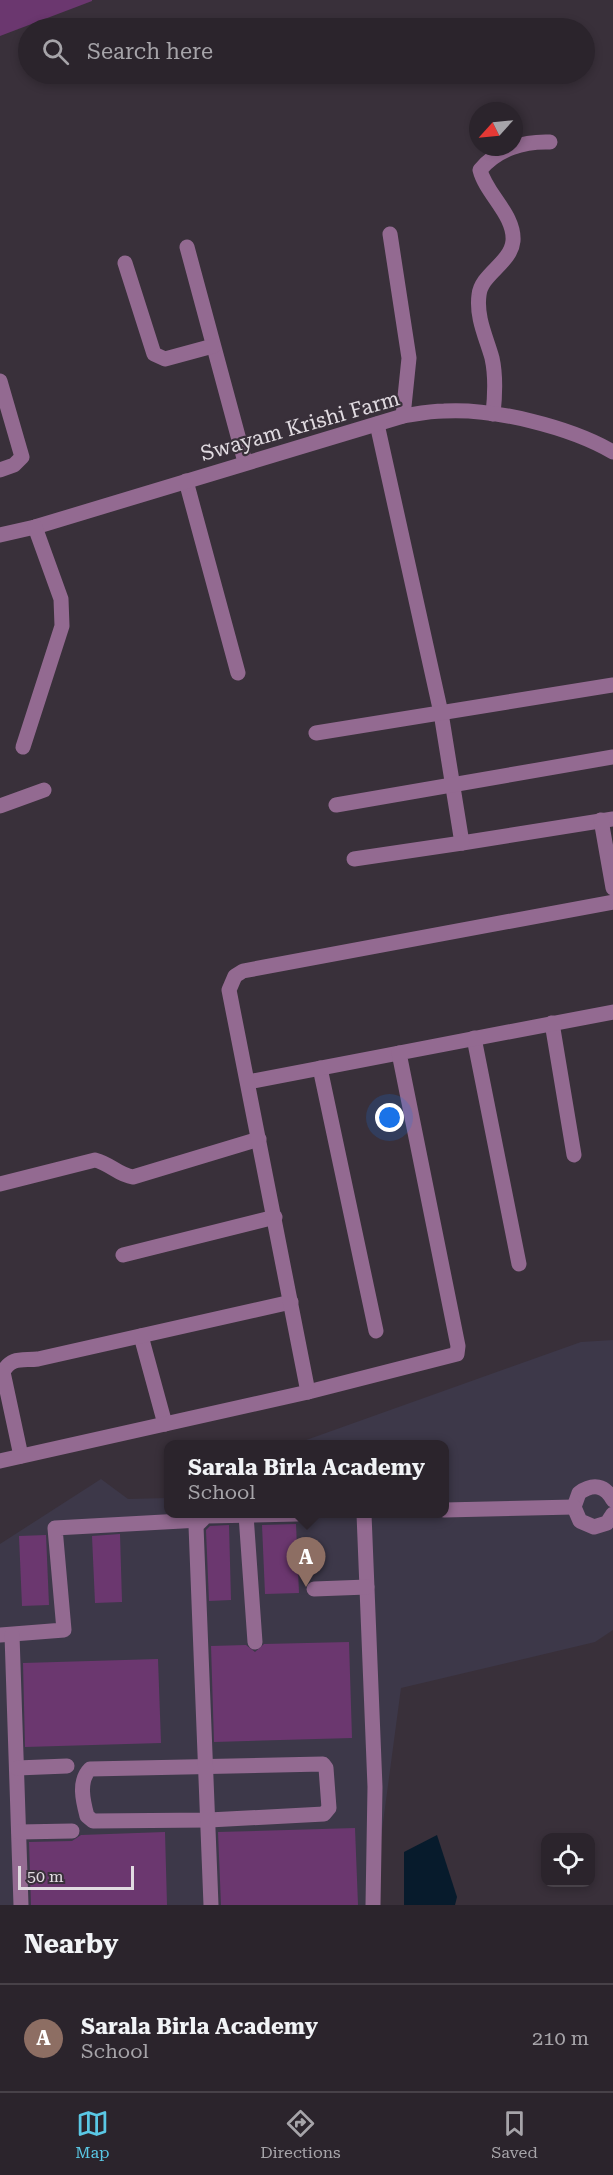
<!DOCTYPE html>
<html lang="en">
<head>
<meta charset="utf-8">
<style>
  :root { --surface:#2b242c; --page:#332c34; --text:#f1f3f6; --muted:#a6a4a9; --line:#474148; --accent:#5ac8e5 }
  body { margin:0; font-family:"Roboto Serif",serif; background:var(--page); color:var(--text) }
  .controls { position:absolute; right:18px; bottom:18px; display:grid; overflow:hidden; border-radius:12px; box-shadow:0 3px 9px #0003 }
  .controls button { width:54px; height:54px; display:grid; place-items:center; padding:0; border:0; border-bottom:2px solid var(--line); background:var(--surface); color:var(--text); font:30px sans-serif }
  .compass { position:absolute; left:469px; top:102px; width:54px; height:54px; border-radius:50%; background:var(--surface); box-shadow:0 3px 9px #0003; rotate:243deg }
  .scale { position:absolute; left:18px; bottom:15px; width:116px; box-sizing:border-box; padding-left:6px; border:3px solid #e1dbe1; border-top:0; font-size:16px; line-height:21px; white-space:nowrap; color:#e1dbe1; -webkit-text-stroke:4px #39303a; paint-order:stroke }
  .you { position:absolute; left:390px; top:1118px; width:21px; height:21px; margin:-15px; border:4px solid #fff; border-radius:50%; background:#1a73e8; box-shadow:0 0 0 9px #1a73e833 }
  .badge { display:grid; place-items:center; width:39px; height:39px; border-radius:50%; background:var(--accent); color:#fff; font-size:20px; font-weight:700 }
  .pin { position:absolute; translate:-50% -50px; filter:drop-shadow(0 2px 3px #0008) }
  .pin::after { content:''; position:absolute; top:32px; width:21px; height:18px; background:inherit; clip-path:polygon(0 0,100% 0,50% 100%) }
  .popup { position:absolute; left:164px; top:1440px; width:285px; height:78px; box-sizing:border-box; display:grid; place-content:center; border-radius:12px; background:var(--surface); filter:drop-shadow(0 2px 4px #0005); font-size:20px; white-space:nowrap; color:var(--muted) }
  .popup b { font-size:22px; color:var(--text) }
  .popup::after { content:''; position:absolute; left:50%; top:100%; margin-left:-12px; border:12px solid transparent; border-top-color:var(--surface) }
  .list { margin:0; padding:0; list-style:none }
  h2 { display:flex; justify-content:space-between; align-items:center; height:78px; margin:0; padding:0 24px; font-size:26px }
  h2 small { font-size:20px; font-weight:400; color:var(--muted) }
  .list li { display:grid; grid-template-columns:39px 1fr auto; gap:18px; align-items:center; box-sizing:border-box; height:108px; padding:0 24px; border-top:2px solid var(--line) }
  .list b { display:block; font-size:22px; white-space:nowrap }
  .list p { margin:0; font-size:20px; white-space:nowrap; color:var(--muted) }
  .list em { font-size:20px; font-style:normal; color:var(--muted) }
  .icon { flex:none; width:33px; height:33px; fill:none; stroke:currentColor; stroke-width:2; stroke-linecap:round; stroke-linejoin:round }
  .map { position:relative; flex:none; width:613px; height:1905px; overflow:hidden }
  .search { position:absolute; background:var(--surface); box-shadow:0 3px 9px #0003; left:18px; right:18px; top:18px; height:66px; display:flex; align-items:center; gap:15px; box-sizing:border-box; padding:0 21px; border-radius:33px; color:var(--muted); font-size:22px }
  .sheet { height:186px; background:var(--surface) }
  nav { display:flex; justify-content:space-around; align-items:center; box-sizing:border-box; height:84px; border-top:2px solid var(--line); background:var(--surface); font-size:16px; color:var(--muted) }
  nav a { display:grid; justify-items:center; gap:3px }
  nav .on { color:var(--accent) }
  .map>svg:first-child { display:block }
  .education { fill:#3d3849 }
  .water { fill:#071b2c }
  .building { fill:#6b376f }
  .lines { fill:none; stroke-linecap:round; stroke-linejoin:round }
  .minor { stroke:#936a91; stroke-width:15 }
  .labels { text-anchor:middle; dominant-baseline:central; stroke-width:4.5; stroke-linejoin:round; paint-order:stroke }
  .street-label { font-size:21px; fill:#e1dbe1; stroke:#39303a }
</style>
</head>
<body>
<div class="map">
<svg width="613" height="1905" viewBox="0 0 613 1905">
  <rect width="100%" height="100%" fill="#39303a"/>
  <path class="education" d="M613 1340V1630L595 1642 401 1688 372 1905H0V1544L101 1479 128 1499 168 1498V1514H444V1444H295L581 1342Z"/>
  <path class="water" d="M437 1835 457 1897 455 1905H404V1852Z"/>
  <g class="building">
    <path d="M0 0H92V1L0 36Z"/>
    <path d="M296 1524 299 1593 265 1594 262 1525Z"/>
    <path d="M229 1525 231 1600 209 1601 206 1530 210 1526Z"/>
    <path d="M120 1534 122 1602 95 1603 92 1536Z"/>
    <path d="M46 1535 49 1605 22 1606 19 1536Z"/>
    <path d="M349 1642 352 1738 214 1742 211 1646 246 1645 255 1652 264 1644Z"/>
    <path d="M158 1659 161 1743 25 1747 23 1663Z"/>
    <path d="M355 1828 358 1905H221L218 1832Z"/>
    <path d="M165 1832 167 1905H31L29 1842 72 1841 81 1835Z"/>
  </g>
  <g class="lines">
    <g class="minor">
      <path d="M390 234 409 358 403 416"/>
      <path d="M187 247 245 462"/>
      <path d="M125 263 154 354 165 359 213 346"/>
      <path d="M0 381 22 457 14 465 0 470"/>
      <path d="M493 414C495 396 496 376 492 358 486 337 476 317 479 295 481 274 511 263 513 241 515 215 486 194 480 170 497 149 524 141 550 142"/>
      <path d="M377 424 441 713 462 843 613 819"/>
      <path d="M186 481 238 673"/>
      <path d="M0 535 35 527 403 416C416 414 430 411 444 411 494 408 570 427 613 452"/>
      <path d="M316 733 613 685"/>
      <path d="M23 747 62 626 61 599 35 527"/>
      <path d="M336 805 613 757"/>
      <path d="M0 806 44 790"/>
      <path d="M601 820 613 888"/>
      <path d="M354 859 462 843"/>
      <path d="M552 1023 574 1155"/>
      <path d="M474 1038 519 1264"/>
      <path d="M320 1068 376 1331"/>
      <path d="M248 1082 399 1053"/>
      <path d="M0 1184 95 1160C111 1164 118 1175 133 1177L259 1139"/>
      <path d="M123 1255 275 1217"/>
      <path d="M141 1336 165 1424"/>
      <path d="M308 1392 457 1354 458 1346 399 1053 613 1012"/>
      <path d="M21 1456 3 1372C12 1356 23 1361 38 1359L291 1302"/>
      <path d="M0 1461 308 1392 229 990 235 976 243 971 613 902"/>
      <path d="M613 1500C605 1485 593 1483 579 1493L574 1507 580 1521 594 1527 607 1523 613 1514"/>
      <path d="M444 1510 574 1507"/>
      <path d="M364 1514 375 1787 373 1905"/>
      <path d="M246 1515 255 1642"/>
      <path d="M314 1589 367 1587"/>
      <path d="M0 1635 64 1630 55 1528 200 1520"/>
      <path d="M12 1635 21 1905"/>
      <path d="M323 1764 326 1768 329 1808 324 1814 209 1820 93 1821 87 1816C83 1801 78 1781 90 1769Z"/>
      <path d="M17 1768 67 1766"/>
      <path d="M19 1832 72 1831"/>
      <path d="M211 1905 196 1526 206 1516 297 1514"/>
    </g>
  </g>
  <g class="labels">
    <g class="street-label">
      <text transform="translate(300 426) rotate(-16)">Swayam Krishi Farm</text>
    </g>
  </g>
</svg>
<div class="controls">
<button><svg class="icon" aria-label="locate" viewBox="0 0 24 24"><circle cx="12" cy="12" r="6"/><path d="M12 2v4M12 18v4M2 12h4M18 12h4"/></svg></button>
</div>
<svg class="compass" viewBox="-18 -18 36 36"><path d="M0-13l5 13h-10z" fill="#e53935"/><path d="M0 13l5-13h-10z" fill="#a6a4a9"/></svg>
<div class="scale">50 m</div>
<div class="you"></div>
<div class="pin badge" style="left:306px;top:1587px;background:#8d6e63">A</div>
<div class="popup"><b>Sarala Birla Academy</b>School</div>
<div class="search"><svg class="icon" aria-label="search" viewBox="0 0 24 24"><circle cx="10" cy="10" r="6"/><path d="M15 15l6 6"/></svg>Search here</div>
</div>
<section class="sheet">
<h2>Nearby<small></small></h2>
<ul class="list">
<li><span class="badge" style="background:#8d6e63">A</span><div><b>Sarala Birla Academy</b><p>School</p></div><em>210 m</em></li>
</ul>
</section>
<nav>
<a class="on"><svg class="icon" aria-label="map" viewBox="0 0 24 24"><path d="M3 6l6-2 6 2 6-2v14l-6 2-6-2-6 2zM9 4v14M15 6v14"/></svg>Map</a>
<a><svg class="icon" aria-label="directions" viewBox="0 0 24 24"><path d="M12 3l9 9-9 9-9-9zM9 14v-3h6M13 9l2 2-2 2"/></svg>Directions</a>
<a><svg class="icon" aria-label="saved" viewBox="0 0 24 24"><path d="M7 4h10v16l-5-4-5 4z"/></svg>Saved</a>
</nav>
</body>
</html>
